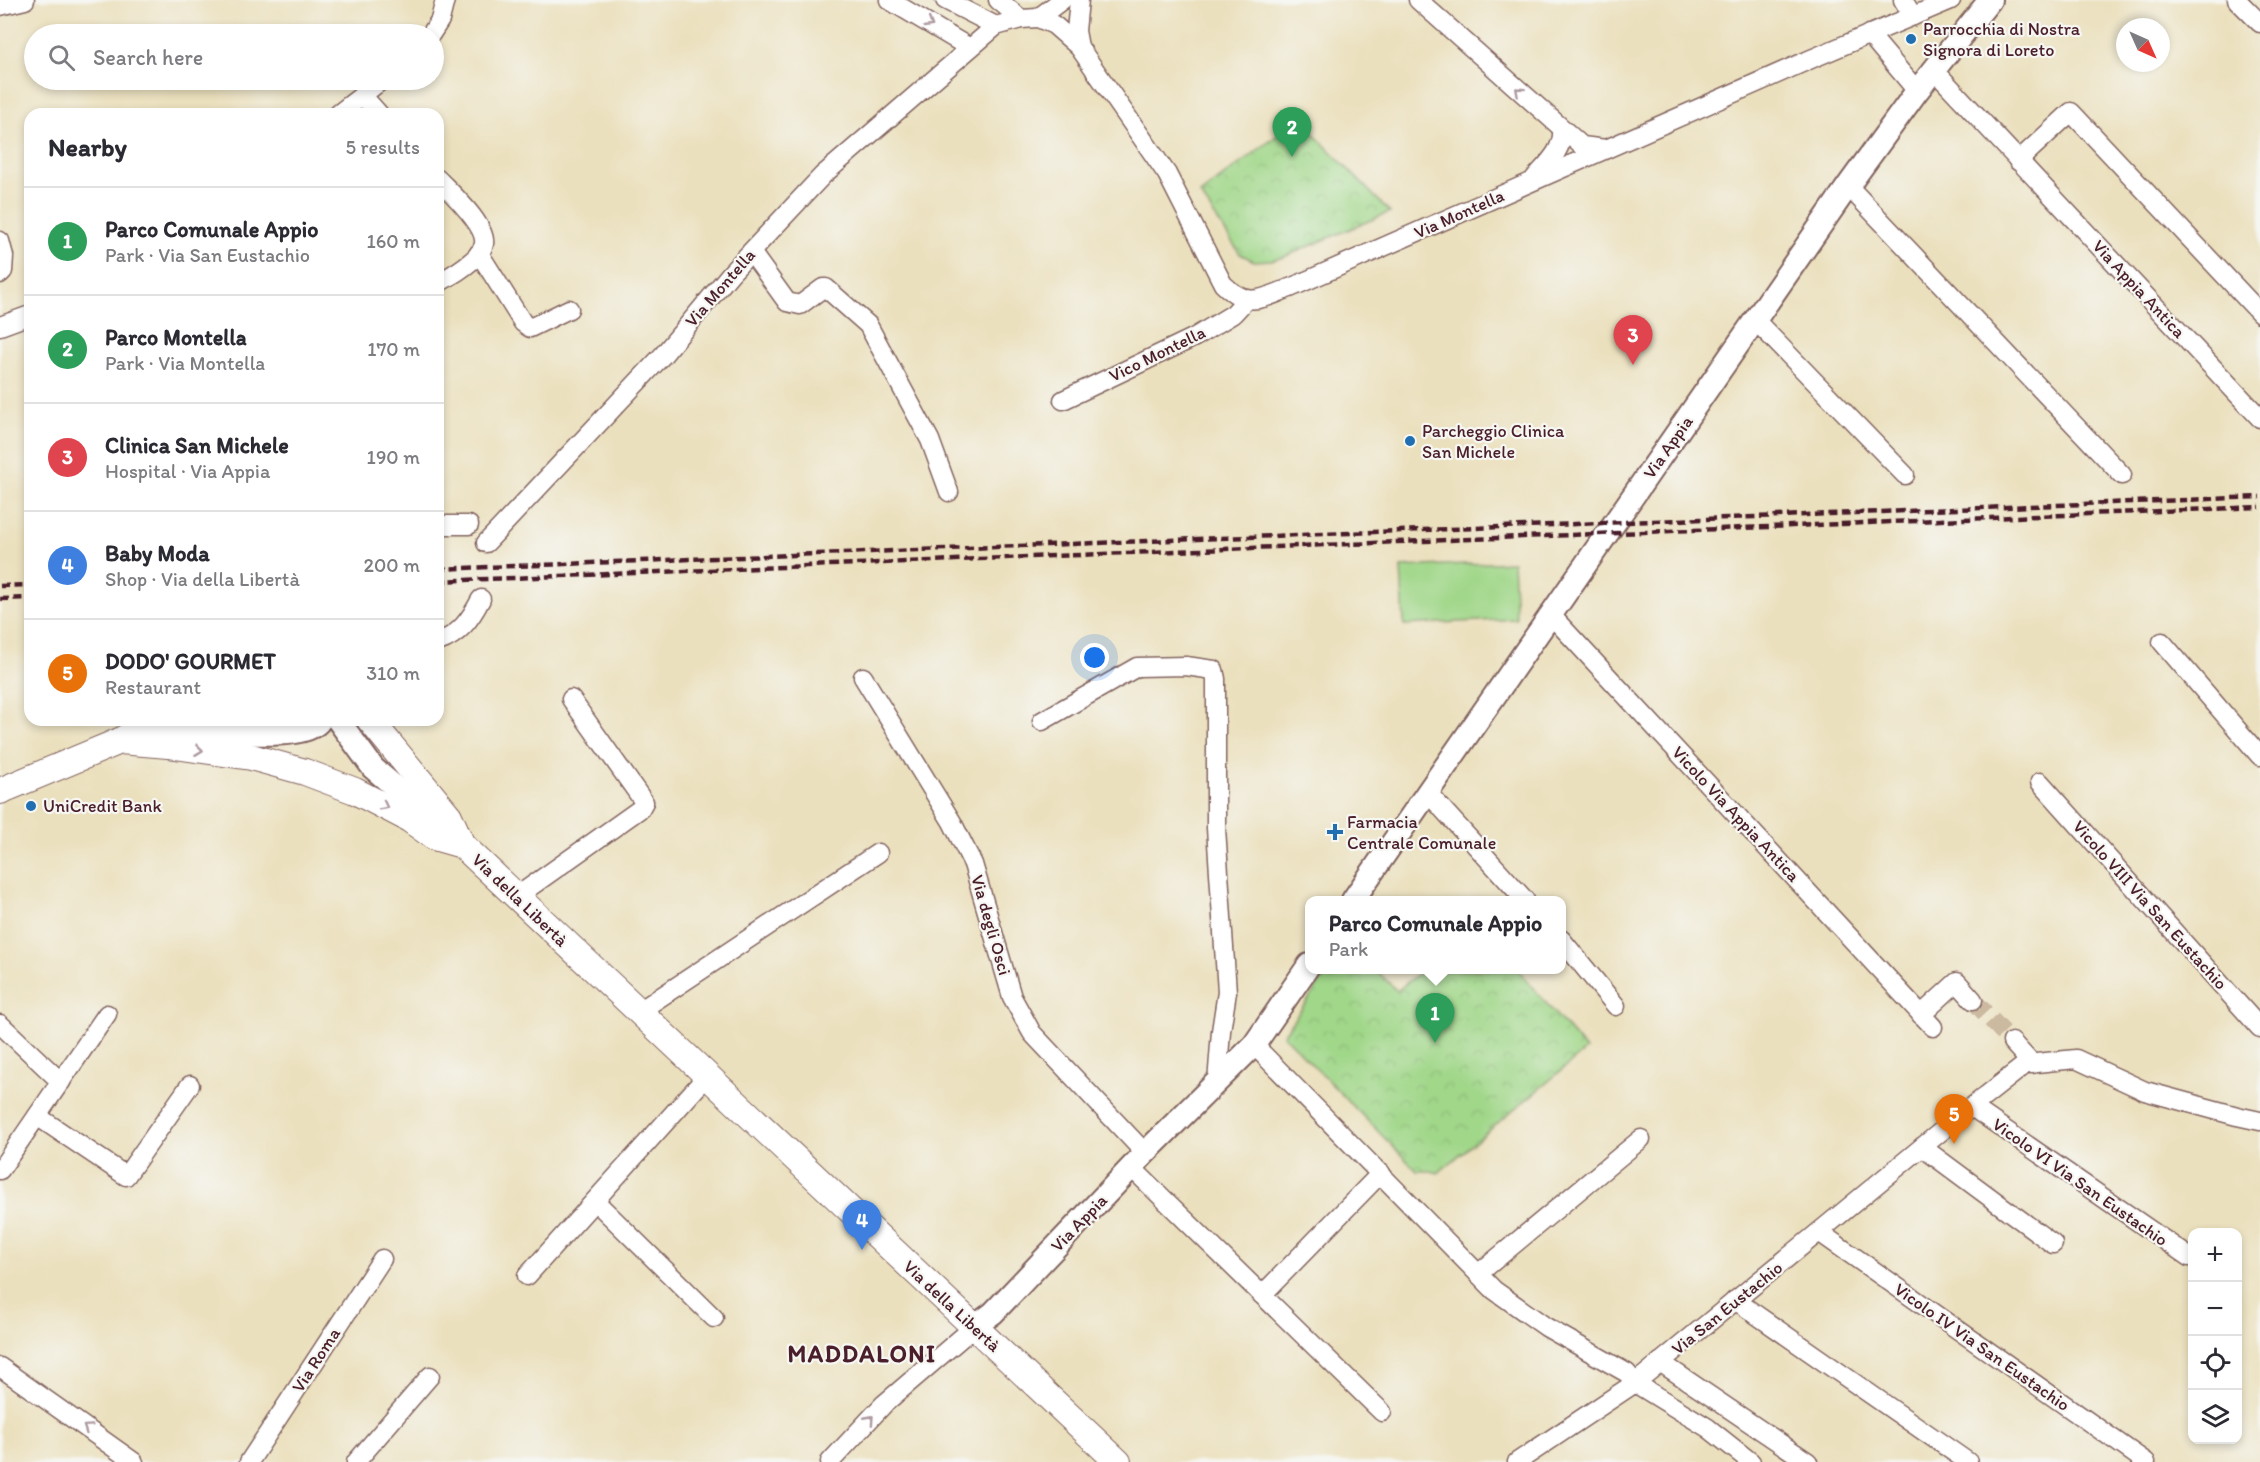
<!DOCTYPE html>
<html lang="en">
<head>
<meta charset="utf-8">
<style>
  :root { --surface:#fff; --page:#f7f7f7; --text:#2b2b33; --muted:#7c7c81; --line:#e1e1e2; --accent:#1f6fb2 }
  body { margin:0; font-family:Itim,sans-serif; background:var(--page); color:var(--text) }
  .controls { position:absolute; right:18px; bottom:18px; display:grid; overflow:hidden; border-radius:12px; box-shadow:0 3px 9px #0003 }
  .controls button { width:54px; height:54px; display:grid; place-items:center; padding:0; border:0; border-bottom:2px solid var(--line); background:var(--surface); color:var(--text); font:30px sans-serif }
  .compass { position:absolute; left:2116px; top:18px; width:54px; height:54px; border-radius:50%; background:var(--surface); box-shadow:0 3px 9px #0003; rotate:135deg }
  .you { position:absolute; left:1095px; top:658px; width:21px; height:21px; margin:-15px; border:4px solid #fff; border-radius:50%; background:#1a73e8; box-shadow:0 0 0 9px #1a73e833 }
  .badge { display:grid; place-items:center; width:39px; height:39px; border-radius:50%; background:var(--accent); color:#fff; font-size:20px; font-weight:700 }
  .pin { position:absolute; translate:-50% -50px; filter:drop-shadow(0 2px 3px #0008) }
  .pin::after { content:''; position:absolute; top:32px; width:21px; height:18px; background:inherit; clip-path:polygon(0 0,100% 0,50% 100%) }
  .popup { position:absolute; left:1305px; top:896px; width:261px; height:78px; box-sizing:border-box; display:grid; place-content:center; border-radius:12px; background:var(--surface); filter:drop-shadow(0 2px 4px #0005); font-size:20px; white-space:nowrap; color:var(--muted) }
  .popup b { font-size:22px; color:var(--text) }
  .popup::after { content:''; position:absolute; left:50%; top:100%; margin-left:-12px; border:12px solid transparent; border-top-color:var(--surface) }
  .list { margin:0; padding:0; list-style:none }
  h2 { display:flex; justify-content:space-between; align-items:center; height:78px; margin:0; padding:0 24px; font-size:26px }
  h2 small { font-size:20px; font-weight:400; color:var(--muted) }
  .list li { display:grid; grid-template-columns:39px 1fr auto; gap:18px; align-items:center; box-sizing:border-box; height:108px; padding:0 24px; border-top:2px solid var(--line) }
  .list b { display:block; font-size:22px; white-space:nowrap }
  .list p { margin:0; font-size:20px; white-space:nowrap; color:var(--muted) }
  .list em { font-size:20px; font-style:normal; color:var(--muted) }
  .icon { flex:none; width:33px; height:33px; fill:none; stroke:currentColor; stroke-width:2; stroke-linecap:round; stroke-linejoin:round }
  .map { position:relative; flex:none; width:2260px; height:1462px; overflow:hidden }
  .search { position:absolute; background:var(--surface); box-shadow:0 3px 9px #0003; left:24px; top:24px; width:420px; height:66px; display:flex; align-items:center; gap:15px; box-sizing:border-box; padding:0 21px; border-radius:33px; color:var(--muted); font-size:22px }
  .panel { position:absolute; background:var(--surface); box-shadow:0 3px 9px #0003; left:24px; top:108px; width:420px; height:618px; border-radius:18px }
  .map>svg:first-child { display:block }
  .grass { fill:#a0d789; stroke:#757b5a; stroke-width:1.5 }
  .park { fill:url(#park-crowns); stroke:#757b5a; stroke-width:1.5 }
  .lines { fill:none; stroke-linecap:round; stroke-linejoin:round }
  .minor-tunnel { stroke:#cbb9a0; stroke-width:18; stroke-dasharray:18 9; stroke-linecap:butt }
  .minor-casing { stroke:#82635e; stroke-width:21 }
  .tertiary-casing { stroke:#82635e; stroke-width:26 }
  .secondary-casing { stroke:#82635e; stroke-width:28 }
  .minor { stroke:#fff; stroke-width:18 }
  .tertiary { stroke:#fff; stroke-width:22 }
  .secondary { stroke:#fff; stroke-width:26 }
  .rail { stroke:#4a1f2b; stroke-width:4.5; stroke-dasharray:9 4.5; stroke-linecap:butt }
  .oneway { stroke:#ae9aa0 }
  .poi-dot { fill:#1f6fb2; stroke:#f6f6f2; stroke-width:2 }
  .labels { text-anchor:middle; dominant-baseline:central; stroke-width:4.5; stroke-linejoin:round; paint-order:stroke }
  .poi-label { font-size:18px; fill:#4a1f2b; stroke:#f6f6f2; text-anchor:start }
  .street-label { font-size:18px; fill:#4a1f2b; stroke:#f6f6f2 }
  .district-label { font-size:24px; font-weight:bold; letter-spacing:1.5px; fill:#4a1f2b; stroke:#f6f6f2 }
</style>
</head>
<body>
<div class="map">
<svg width="2260" height="1462" viewBox="0 0 2260 1462">
  <defs>
    <pattern id="park-crowns" width="20" height="18" patternUnits="userSpaceOnUse" patternTransform="scale(1.5)"><rect width="20" height="18" fill="#a0d789"/><path d="M2 6a3 3 0 1 1 6 0M12 15a3 3 0 1 1 6 0" fill="none" stroke="#8bb876"/></pattern>
  </defs>
  <rect width="100%" height="100%" fill="#f6f6f2"/>
  <filter id="ink" filterUnits="userSpaceOnUse"><feTurbulence type="fractalNoise" baseFrequency=".0167" numOctaves="2"/><feDisplacementMap in="SourceGraphic" scale="12" xChannelSelector="R" yChannelSelector="G"/><feConvolveMatrix kernelMatrix="1 2 1 2 8 2 1 2 1" color-interpolation-filters="sRGB"/></filter>
  <filter id="wash" filterUnits="userSpaceOnUse"><feTurbulence type="fractalNoise" baseFrequency=".008" numOctaves="4" result="noise"/><feDisplacementMap in="SourceGraphic" scale="24" xChannelSelector="R" yChannelSelector="G"/><feGaussianBlur stdDeviation="1.35" result="paint"/><feColorMatrix in="noise" values="0 0 0 0 0 0 0 0 0 0 0 0 0 0 0 0 0 1.4 0 .05"/><feComposite in="paint" operator="in"/></filter>
  <g filter="url(#wash)">
    <rect width="100%" height="100%" fill="#ebe0bd"/>
    <path class="grass" d="M1513 562 1516 619 1404 625 1401 567Z"/>
    <g class="park">
      <path d="M1299 119 1390 212 1284 257 1271 260 1254 261 1240 254 1200 194Z"/>
      <path d="M1329 970H1376L1397 991 1422 970H1518L1586 1050 1438 1173 1431 1171H1417L1283 1035Z"/>
    </g>
  </g>
  <g filter="url(#ink)">
    <g class="lines">
      <path class="minor-tunnel" d="M1973 1000 2012 1042"/>
      <defs>
        <g id="minor">
          <path d="M889 0 970 48"/>
          <path d="M945 0 996 26"/>
          <path d="M998 0 1021 19"/>
          <path d="M1418 0 1582 146 1606 149"/>
          <path d="M1903 0 1913 16"/>
          <path d="M2237 0 2260 23"/>
          <path d="M0 6 25 0"/>
          <path d="M1038 18 1054 25 1079 47 1167 174 1223 284C1249 309 1260 299 1290 288L1811 59 1951 0"/>
          <path d="M431 34 440 20 445 0"/>
          <path d="M1869 34 1917 91"/>
          <path d="M1079 47 1076 31 1079 0"/>
          <path d="M1934 70 2260 418"/>
          <path d="M362 95 379 114"/>
          <path d="M338 114 382 80"/>
          <path d="M2018 161 2071 112 2260 313"/>
          <path d="M438 179C450 192 487 225 484 244 481 259 451 276 438 283"/>
          <path d="M1534 179C1546 165 1564 150 1562 130"/>
          <path d="M1848 186 2122 475"/>
          <path d="M0 241 4 256 3 271 0 274"/>
          <path d="M751 252 787 302 800 305 823 288H826L868 325 930 440 949 492"/>
          <path d="M479 253 523 323 530 328 569 309"/>
          <path d="M1756 321 1905 475"/>
          <path d="M0 326 30 315"/>
          <path d="M1063 400 1195 337 1233 314 1245 301"/>
          <path d="M438 525H469"/>
          <path d="M486 543 663 355 731 273 823 175 996 26 1021 19 1038 18 1062 0"/>
          <path d="M1550 614 1933 1027"/>
          <path d="M438 642C460 635 471 618 481 599"/>
          <path d="M2162 642 2260 756"/>
          <path d="M863 677 952 822 973 864 1012 997 1032 1033 1145 1153"/>
          <path d="M1042 721 1137 667 1186 666 1214 670 1216 679V828L1227 992 1221 1031 1217 1083"/>
          <path d="M2040 782 2260 1028"/>
          <path d="M1428 793 1525 900"/>
          <path d="M516 897 640 809 644 802 571 699"/>
          <path d="M1561 939 1616 1006"/>
          <path d="M638 1012 878 853"/>
          <path d="M1921 1015 1957 982 1973 1000"/>
          <path d="M0 1024 61 1082"/>
          <path d="M2012 1042 2032 1064"/>
          <path d="M1254 1045 1494 1290 1546 1327 1627 1373 1635 1383 1708 1428 1751 1462"/>
          <path d="M1972 1107 2189 1257"/>
          <path d="M37 1116 126 1176 190 1085"/>
          <path d="M1922 1147 2053 1244"/>
          <path d="M1132 1168 1382 1412"/>
          <path d="M0 1170 107 1014"/>
          <path d="M595 1201 714 1318"/>
          <path d="M1819 1232 2146 1462"/>
          <path d="M1478 1274 1641 1139"/>
          <path d="M527 1276 707 1076"/>
          <path d="M1262 1295 1381 1173"/>
          <path d="M1735 1300 1968 1462"/>
          <path d="M1660 1362 1808 1462"/>
          <path d="M0 1367 134 1462"/>
          <path d="M249 1462 382 1259"/>
          <path d="M356 1462 430 1376"/>
          <path d="M830 1462 884 1404 974 1327"/>
          <path d="M1517 1462 1635 1383 1955 1120 2026 1064 2076 1059 2145 1091 2237 1116 2260 1121"/>
        </g>
        <g id="tertiary">
          <path d="M338 720 373 768 454 838"/>
          <path d="M132 738C145 735 159 731 173 730 202 727 305 746 320 720"/>
          <path d="M1353 900 1848 186 1917 91 1990 0"/>
          <path d="M974 1327 993 1313 1145 1153 1254 1045 1309 965"/>
        </g>
        <g id="secondary">
          <path d="M370 720 449 816 462 845 1118 1462"/>
          <path d="M120 741 168 745 251 757 305 772 355 791 409 819 434 837 462 845"/>
          <path d="M0 791 120 741 155 720"/>
        </g>
      </defs>
      <use href="#minor" class="minor-casing"/>
      <use href="#tertiary" class="tertiary-casing"/>
      <use href="#secondary" class="secondary-casing"/>
      <use href="#minor" class="minor"/>
      <use href="#tertiary" class="tertiary"/>
      <use href="#secondary" class="secondary"/>
      <g class="rail">
        <path d="M438 569 2260 497"/>
        <path d="M438 581 2260 507"/>
        <path d="M0 586 30 585"/>
        <path d="M0 599 30 598"/>
      </g>
    </g>
    <defs><path id="oneway-chevron" d="M-2-3.5L2.5 0L-2 3.5" fill="none" stroke-width="1.6" stroke-linecap="round" stroke-linejoin="round" transform="scale(1.5)"/></defs>
    <g class="oneway">
      <use href="#oneway-chevron" transform="translate(929 24) rotate(31)"/>
      <use href="#oneway-chevron" transform="translate(1519 91) rotate(-138)"/>
      <use href="#oneway-chevron" transform="translate(199 750) rotate(7)"/>
      <use href="#oneway-chevron" transform="translate(384 806) rotate(27)"/>
      <use href="#oneway-chevron" transform="translate(870 1419) rotate(-48)"/>
      <use href="#oneway-chevron" transform="translate(87 1428) rotate(-145)"/>
    </g>
  </g>
  <g class="poi-dot">
    <circle cx="1911" cy="39" r="6"/>
    <circle cx="1410" cy="441" r="6"/>
    <circle cx="31" cy="806" r="6"/>
    <path d="M1332 823h6v6h6v6h-6v6h-6v-6h-6v-6h6z"/>
  </g>
  <g class="labels">
    <g class="poi-label">
      <text x="1923" y="29">Parrocchia di Nostra<tspan x="1923" dy="21">Signora di Loreto</tspan></text>
      <text x="1422" y="431">Parcheggio Clinica<tspan x="1422" dy="21">San Michele</tspan></text>
      <text x="43" y="806">UniCredit Bank</text>
      <text x="1347" y="822">Farmacia<tspan x="1347" dy="21">Centrale Comunale</tspan></text>
    </g>
    <g class="street-label">
      <text transform="translate(1459 214) rotate(-24)">Via Montella</text>
      <text transform="translate(720 288) rotate(-49)">Via Montella</text>
      <text transform="translate(2139 289) rotate(47)">Via Appia Antica</text>
      <text transform="translate(1157 354) rotate(-26)">Vico Montella</text>
      <text transform="translate(1668 447) rotate(-55)">Via Appia</text>
      <text transform="translate(1736 814) rotate(47)">Vicolo Via Appia Antica</text>
      <text transform="translate(520 900) rotate(44)">Via della Libertà</text>
      <text transform="translate(2150 905) rotate(48)">Vicolo VIII Via San Eustachio</text>
      <text transform="translate(991 925) rotate(74)">Via degli Osci</text>
      <text transform="translate(2080 1182) rotate(35)">Vicolo VI Via San Eustachio</text>
      <text transform="translate(1079 1223) rotate(-46)">Via Appia</text>
      <text transform="translate(952 1306) rotate(43)">Via della Libertà</text>
      <text transform="translate(1727 1308) rotate(-39)">Via San Eustachio</text>
      <text transform="translate(1982 1347) rotate(35)">Vicolo IV Via San Eustachio</text>
      <text transform="translate(316 1360) rotate(-57)">Via Roma</text>
    </g>
    <g class="district-label">
      <text x="862" y="1353">MADDALONI</text>
    </g>
  </g>
</svg>
<div class="controls">
<button>+</button>
<button>−</button>
<button><svg class="icon" aria-label="locate" viewBox="0 0 24 24"><circle cx="12" cy="12" r="6"/><path d="M12 2v4M12 18v4M2 12h4M18 12h4"/></svg></button>
<button><svg class="icon" aria-label="layers" viewBox="0 0 24 24"><path d="M12 4l9 5-9 5-9-5zM3 14l9 5 9-5"/></svg></button>
</div>
<svg class="compass" viewBox="-18 -18 36 36"><path d="M0-13l5 13h-10z" fill="#e53935"/><path d="M0 13l5-13h-10z" fill="#7c7c81"/></svg>
<div class="you"></div>
<div class="pin badge" style="left:1435px;top:1043px;background:#2e9e5b">1</div>
<div class="popup"><b>Parco Comunale Appio</b>Park</div>
<div class="pin badge" style="left:1292px;top:157px;background:#2e9e5b">2</div>
<div class="pin badge" style="left:1633px;top:365px;background:#e0444e">3</div>
<div class="pin badge" style="left:862px;top:1250px;background:#3f7fe0">4</div>
<div class="pin badge" style="left:1954px;top:1144px;background:#e8710a">5</div>
<div class="search"><svg class="icon" aria-label="search" viewBox="0 0 24 24"><circle cx="10" cy="10" r="6"/><path d="M15 15l6 6"/></svg>Search here</div>
<section class="panel">
<h2>Nearby<small>5 results</small></h2>
<ul class="list">
<li><span class="badge" style="background:#2e9e5b">1</span><div><b>Parco Comunale Appio</b><p>Park · Via San Eustachio</p></div><em>160 m</em></li>
<li><span class="badge" style="background:#2e9e5b">2</span><div><b>Parco Montella</b><p>Park · Via Montella</p></div><em>170 m</em></li>
<li><span class="badge" style="background:#e0444e">3</span><div><b>Clinica San Michele</b><p>Hospital · Via Appia</p></div><em>190 m</em></li>
<li><span class="badge" style="background:#3f7fe0">4</span><div><b>Baby Moda</b><p>Shop · Via della Libertà</p></div><em>200 m</em></li>
<li><span class="badge" style="background:#e8710a">5</span><div><b>DODO' GOURMET</b><p>Restaurant</p></div><em>310 m</em></li>
</ul>
</section>
</div>
</body>
</html>
